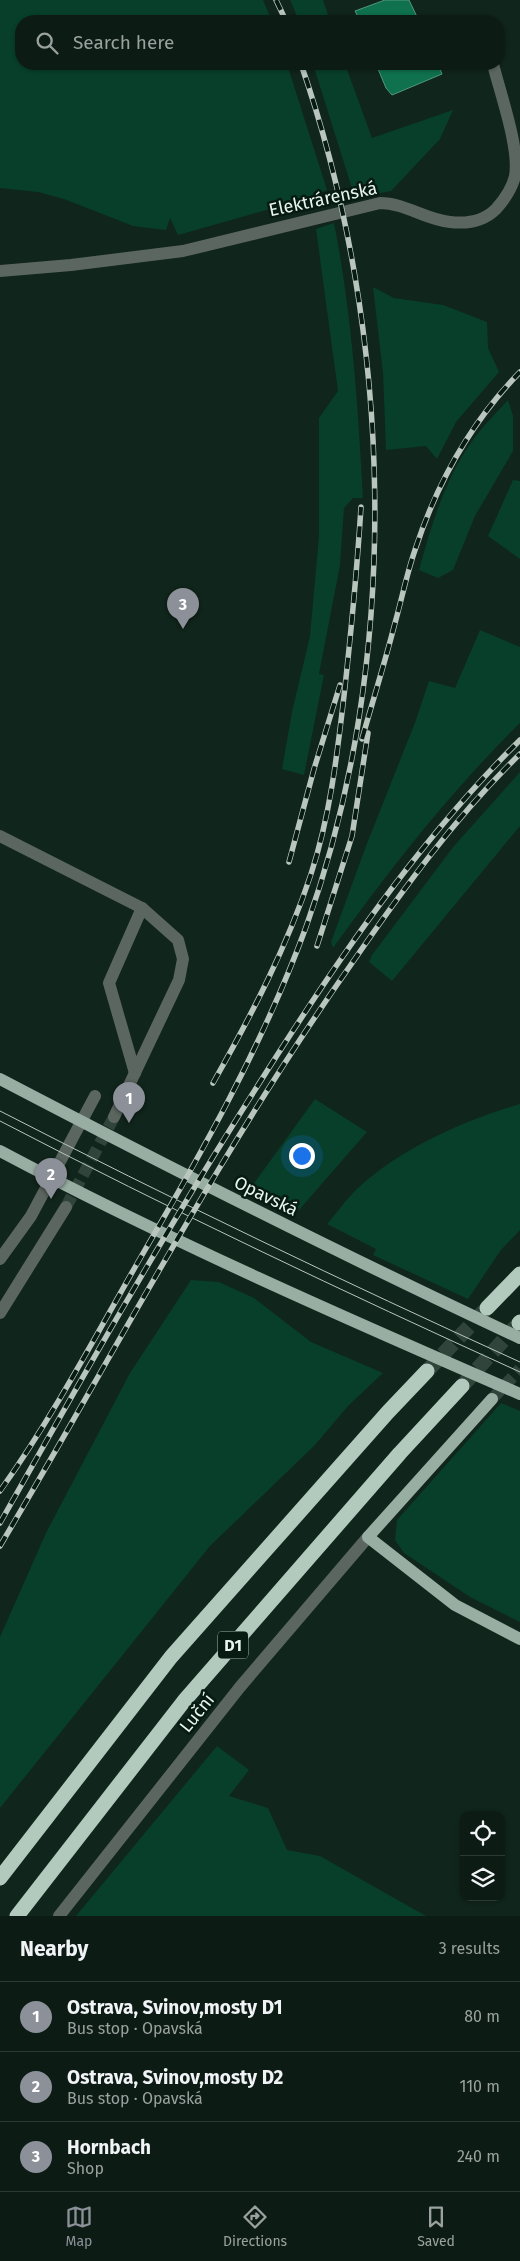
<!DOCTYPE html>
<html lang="en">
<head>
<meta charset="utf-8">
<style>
  :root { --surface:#0c1c14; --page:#15251d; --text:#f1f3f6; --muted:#9aa1a0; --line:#2c3a34; --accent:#8c9099 }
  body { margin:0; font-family:"Fira Sans",sans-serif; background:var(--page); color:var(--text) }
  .controls { position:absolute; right:15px; bottom:15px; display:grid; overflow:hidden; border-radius:10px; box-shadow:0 1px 4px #0004 }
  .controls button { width:45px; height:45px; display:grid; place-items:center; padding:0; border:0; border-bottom:1px solid var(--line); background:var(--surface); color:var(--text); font:25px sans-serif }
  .you { position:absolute; left:301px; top:1155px; width:18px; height:18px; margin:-12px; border:4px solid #fff; border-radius:50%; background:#1a73e8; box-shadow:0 0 0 8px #1a73e833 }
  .badge { display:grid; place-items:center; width:32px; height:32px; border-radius:50%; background:var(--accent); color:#fff; font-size:16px; font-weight:700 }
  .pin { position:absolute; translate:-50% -41px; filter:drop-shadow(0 1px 2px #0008) }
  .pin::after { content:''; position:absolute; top:26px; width:18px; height:15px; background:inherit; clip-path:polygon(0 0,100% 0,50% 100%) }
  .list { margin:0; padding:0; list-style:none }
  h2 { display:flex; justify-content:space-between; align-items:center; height:65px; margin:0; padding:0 20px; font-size:21px }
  h2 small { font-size:16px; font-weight:400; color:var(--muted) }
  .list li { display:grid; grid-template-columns:32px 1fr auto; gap:15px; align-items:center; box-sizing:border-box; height:70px; padding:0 20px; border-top:1px solid var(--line) }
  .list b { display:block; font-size:19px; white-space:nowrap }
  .list p { margin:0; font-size:16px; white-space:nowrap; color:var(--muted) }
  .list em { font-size:16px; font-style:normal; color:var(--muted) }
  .icon { flex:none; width:28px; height:28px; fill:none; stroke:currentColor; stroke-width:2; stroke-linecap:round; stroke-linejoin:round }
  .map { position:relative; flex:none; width:520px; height:1916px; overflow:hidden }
  .search { position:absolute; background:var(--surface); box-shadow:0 1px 4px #0004; left:15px; right:15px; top:15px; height:55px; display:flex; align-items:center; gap:12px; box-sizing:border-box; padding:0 18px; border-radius:20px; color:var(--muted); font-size:19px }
  .sheet { height:275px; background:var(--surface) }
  nav { display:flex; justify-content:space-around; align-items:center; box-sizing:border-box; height:70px; border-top:1px solid var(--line); background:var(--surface); font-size:14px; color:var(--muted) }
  nav a { display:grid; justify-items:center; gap:2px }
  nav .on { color:var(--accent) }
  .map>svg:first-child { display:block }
  .green { fill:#073f2a }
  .water { fill:#0f714d; stroke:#50997d }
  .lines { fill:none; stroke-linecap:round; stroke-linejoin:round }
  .minor-tunnel { stroke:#31443b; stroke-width:12; stroke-dasharray:12 6; stroke-linecap:butt }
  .major-tunnel { stroke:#31443b; stroke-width:12; stroke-dasharray:12 6; stroke-linecap:butt }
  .highway-tunnel { stroke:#31443b; stroke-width:15; stroke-dasharray:15 8; stroke-linecap:butt }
  .minor { stroke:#5c6661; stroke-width:12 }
  .major { stroke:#99aea3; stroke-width:12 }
  .highway { stroke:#b1cabd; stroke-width:15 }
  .tram { stroke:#b8c6be; stroke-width:1 }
  .rail-casing { stroke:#b8c6be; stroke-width:5.5 }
  .rail { stroke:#071b12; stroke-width:4; stroke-dasharray:11; stroke-linecap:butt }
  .labels { text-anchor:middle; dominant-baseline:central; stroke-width:5; stroke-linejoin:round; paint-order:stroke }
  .shield { fill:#071b12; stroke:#a5b4ac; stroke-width:1 }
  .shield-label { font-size:16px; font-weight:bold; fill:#e9f6ee }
  .street-label { font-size:18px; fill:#e9f6ee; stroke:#071b12 }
</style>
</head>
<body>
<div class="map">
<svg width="520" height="1916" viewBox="0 0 520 1916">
  <rect width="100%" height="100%" fill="#10251b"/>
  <g class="green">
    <path d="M0 0H263L272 21H21V64H287L327 190 305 199 178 235 170 218 166 230 133 226 64 199 38 192 0 188Z"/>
    <path d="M290 0H323L330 21H299Z"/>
    <path d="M313 64H345L372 138 453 110 440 139 391 191 355 198Z"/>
    <path d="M334 223C352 314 358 406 363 498H353L344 508 340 565 319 674 324 675 304 775 282 769 292 712 310 636 319 536V418L338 391 316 229Z"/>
    <path d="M373 287 394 298 443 305 487 322 488 348 499 372 456 422 437 459 426 446 386 450 383 373Z"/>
    <path d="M508 400 513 416V451L475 516 453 570 438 578 419 570C431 526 445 478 473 440 483 426 496 413 508 400Z"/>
    <path d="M513 480 520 481V559L488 536Z"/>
    <path d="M480 630 520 647V723C450 792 390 869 333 948L331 942 366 846 416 720 429 681 455 688Z"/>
    <path d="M520 772V826L392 981 369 962 372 955 454 846Z"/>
    <path d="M315 1099 367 1132 299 1210 252 1186Z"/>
    <path d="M520 1104V1230L501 1250 468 1299 373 1255 376 1249 327 1224C337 1213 346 1199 357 1189 401 1148 463 1121 520 1104Z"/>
    <path d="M191 1280 219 1282 254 1298 311 1342 383 1373 348 1406 315 1445 210 1546 0 1808V1637L46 1533 130 1373Z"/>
    <path d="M501 1403 520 1411V1622L470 1597 404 1553 395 1540 397 1520Z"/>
    <path d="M217 1746 249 1770 229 1796 268 1808 287 1850 320 1856 426 1916H76Z"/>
  </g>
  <g class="water">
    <path d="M385 0H409L419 21H360L355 11Z"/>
    <path d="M376 64H438L442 74 392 95 386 88Z"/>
  </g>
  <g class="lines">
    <path class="minor-tunnel" d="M66 1207 114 1117"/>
    <path class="major-tunnel" d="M492 1399 520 1369"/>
    <g class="highway-tunnel">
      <path d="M427 1371 486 1309"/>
      <path d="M462 1386 518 1324"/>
    </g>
    <g class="minor">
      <path d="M0 271 71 265 183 251 380 203C405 203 426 220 450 222 467 224 483 222 496 209 504 200 512 189 515 176 520 148 500 93 493 64"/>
      <path d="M0 836 142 908 178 940 183 959 179 980 114 1117"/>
      <path d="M135 1073 109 983 142 908"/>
      <path d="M0 1259 31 1216 95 1096"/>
      <path d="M0 1313 66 1207"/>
      <path d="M59 1916 240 1687 368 1537"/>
    </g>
    <g class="major">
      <path d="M0 1079C172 1169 344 1256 520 1338"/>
      <path d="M0 1151C169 1241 345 1318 520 1394"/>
      <path d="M492 1399 368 1537 455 1605 520 1639"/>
    </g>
    <g class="highway">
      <path d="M487 1308 520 1274"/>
      <path d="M519 1323 520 1322"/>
      <path d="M0 1878 171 1657 388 1412 427 1371"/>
      <path d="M17 1916 184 1701 400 1453 462 1386"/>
    </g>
    <g class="tram">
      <path d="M0 1111C171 1199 344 1282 520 1362"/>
      <path d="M0 1121C171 1210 344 1292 520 1372"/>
    </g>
    <defs>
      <g id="rail">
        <path d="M276 0 286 21"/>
        <path d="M362 739C373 700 385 662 395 623 402 598 407 573 415 550 437 483 470 423 520 372"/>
        <path d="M289 862 314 769 340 685"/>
        <path d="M317 946 352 836 368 733"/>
        <path d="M213 1083C251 1016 287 947 311 874 330 816 337 756 344 696 351 633 357 570 361 507"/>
        <path d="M0 1491C52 1418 94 1339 138 1262 201 1154 263 1045 306 927 403 658 394 333 301 64"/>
        <path d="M0 1523C84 1374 168 1226 260 1082 336 962 418 841 520 740"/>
        <path d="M0 1546C115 1352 220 1151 350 966 401 892 455 817 520 754"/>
      </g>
    </defs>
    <use href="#rail" class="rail-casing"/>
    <use href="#rail" class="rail"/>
  </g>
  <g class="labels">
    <rect class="shield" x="218" y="1631.5" width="30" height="27" rx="4"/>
    <g class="shield-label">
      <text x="233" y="1645">D1</text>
    </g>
    <g class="street-label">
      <text transform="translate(323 199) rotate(-12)">Elektrárenská</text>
      <text transform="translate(266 1196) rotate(26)">Opavská</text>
      <text transform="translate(197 1713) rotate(-51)">Luční</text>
    </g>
  </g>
</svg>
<div class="controls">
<button><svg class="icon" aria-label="locate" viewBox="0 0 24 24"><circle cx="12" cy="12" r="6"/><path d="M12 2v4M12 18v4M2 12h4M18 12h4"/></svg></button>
<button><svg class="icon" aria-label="layers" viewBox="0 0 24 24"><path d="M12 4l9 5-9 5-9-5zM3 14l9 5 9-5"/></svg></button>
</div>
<div class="you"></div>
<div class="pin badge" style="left:129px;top:1123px">1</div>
<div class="pin badge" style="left:51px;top:1199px">2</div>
<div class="pin badge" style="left:183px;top:629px">3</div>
<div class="search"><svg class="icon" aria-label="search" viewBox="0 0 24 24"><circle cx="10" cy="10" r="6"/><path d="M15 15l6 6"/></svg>Search here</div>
</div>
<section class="sheet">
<h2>Nearby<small>3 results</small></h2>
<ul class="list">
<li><span class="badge">1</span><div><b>Ostrava, Svinov,mosty D1</b><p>Bus stop · Opavská</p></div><em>80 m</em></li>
<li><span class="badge">2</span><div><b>Ostrava, Svinov,mosty D2</b><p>Bus stop · Opavská</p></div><em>110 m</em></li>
<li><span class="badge">3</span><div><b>Hornbach</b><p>Shop</p></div><em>240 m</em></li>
</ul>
</section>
<nav>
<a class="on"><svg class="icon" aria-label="map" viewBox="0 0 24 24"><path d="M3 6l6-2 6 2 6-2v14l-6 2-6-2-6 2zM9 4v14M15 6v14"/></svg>Map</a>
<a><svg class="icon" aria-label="directions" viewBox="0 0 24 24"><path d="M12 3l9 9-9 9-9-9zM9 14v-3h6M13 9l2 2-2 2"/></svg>Directions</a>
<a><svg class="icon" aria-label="saved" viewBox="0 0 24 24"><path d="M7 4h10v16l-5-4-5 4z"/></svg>Saved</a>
</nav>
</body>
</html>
